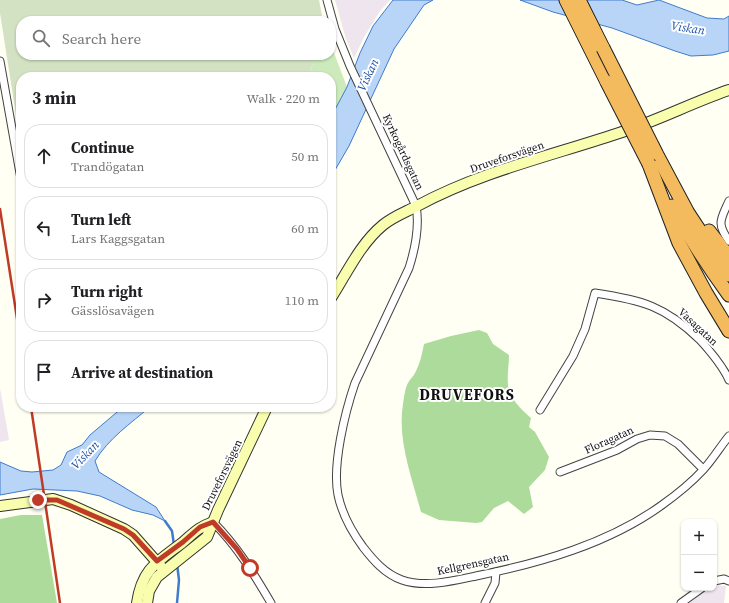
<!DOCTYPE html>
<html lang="en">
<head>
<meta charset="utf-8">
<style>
  :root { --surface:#fff; --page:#f6f6f6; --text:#202124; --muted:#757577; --line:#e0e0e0 }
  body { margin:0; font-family:"Source Serif 4",serif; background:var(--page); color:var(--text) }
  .controls { position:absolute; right:12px; bottom:12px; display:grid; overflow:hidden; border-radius:8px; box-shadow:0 1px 3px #0004 }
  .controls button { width:36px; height:36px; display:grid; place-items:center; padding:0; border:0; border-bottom:1px solid var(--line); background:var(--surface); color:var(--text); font:20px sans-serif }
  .stop { position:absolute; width:12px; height:12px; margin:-9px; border:3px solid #c03a28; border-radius:50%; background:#fff }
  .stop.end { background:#c03a28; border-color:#fff; box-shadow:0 1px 4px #0008 }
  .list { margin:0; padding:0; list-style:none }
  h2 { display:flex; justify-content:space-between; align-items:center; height:52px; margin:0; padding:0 16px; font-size:17px }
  h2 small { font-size:13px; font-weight:400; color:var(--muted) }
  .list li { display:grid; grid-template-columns:26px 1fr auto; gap:12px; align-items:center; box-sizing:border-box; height:64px; margin:0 8px 8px; padding:0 8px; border:1px solid var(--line); border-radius:16px }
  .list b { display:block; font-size:15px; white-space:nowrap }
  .list p { margin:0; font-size:13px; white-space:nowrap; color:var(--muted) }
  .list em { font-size:13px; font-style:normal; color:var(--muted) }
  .icon { flex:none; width:22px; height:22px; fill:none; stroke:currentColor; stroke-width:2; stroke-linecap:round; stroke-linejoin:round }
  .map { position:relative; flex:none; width:729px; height:603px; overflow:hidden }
  .search { position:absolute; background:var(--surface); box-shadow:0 1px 3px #0004; left:16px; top:16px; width:320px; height:44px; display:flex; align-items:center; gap:10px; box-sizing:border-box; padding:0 14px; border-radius:16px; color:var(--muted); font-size:15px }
  .panel { position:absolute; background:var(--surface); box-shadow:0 1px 3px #0004; left:16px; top:72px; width:320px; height:340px; border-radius:16px }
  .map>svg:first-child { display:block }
  .industrial { fill:#eee5ee }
  .green { fill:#cceabc }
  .forest { fill:#addb9b }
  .cemetery { fill:#d3e2c3 }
  .water { fill:#b8d4f6; stroke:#3f7ccd }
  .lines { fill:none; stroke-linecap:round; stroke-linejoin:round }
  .stream { stroke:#3f7ccd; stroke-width:2.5 }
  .street-casing { stroke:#434343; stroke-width:9 }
  .secondary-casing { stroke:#323232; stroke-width:12 }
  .highway-casing { stroke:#212121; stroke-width:15 }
  .street { stroke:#fff; stroke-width:7 }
  .secondary { stroke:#f9feaf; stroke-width:10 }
  .highway { stroke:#f3bb5d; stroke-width:13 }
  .rail { stroke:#c03a28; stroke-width:2.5 }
  .highway-bridge-casing { stroke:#212121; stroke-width:15; stroke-linecap:butt }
  .highway-bridge { stroke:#f3bb5d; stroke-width:13 }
  .route { stroke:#c03a28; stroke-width:5 }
  .labels { text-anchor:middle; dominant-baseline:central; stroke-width:4; stroke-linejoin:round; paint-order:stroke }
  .street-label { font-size:11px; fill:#101010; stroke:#fff }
  .water-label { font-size:12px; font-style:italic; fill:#184fa3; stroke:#fff }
  .district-label { font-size:15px; font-weight:bold; letter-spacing:1px; fill:#101010; stroke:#fff }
</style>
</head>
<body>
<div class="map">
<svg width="729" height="603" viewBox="0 0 729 603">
  <rect width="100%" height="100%" fill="#fffff3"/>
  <g class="industrial">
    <path d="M335 0H390L380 11 364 37 354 58 346 39Z"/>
    <path d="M0 388 9 440 0 442Z"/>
    <path d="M714 585 726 586 724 603H689L709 588H714Z"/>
  </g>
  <path class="green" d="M331 45 347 87 331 117V77H308L316 55H331Z"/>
  <g class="forest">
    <path d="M479 330 487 333 493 344 509 355C509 365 507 375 508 384 508 397 522 410 531 418L529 427 535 432 549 457 545 470 529 487 533 507 524 514 508 501 494 508 482 522 476 523 439 520 421 512C412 478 397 440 403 404 404 398 405 388 408 383 410 379 413 377 415 373 420 364 422 354 424 344L451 336Z"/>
    <path d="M21 515H42L57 603H0V519Z"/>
  </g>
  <path class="cemetery" d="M0 0H319L323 21H21V55H316L308 77H21V147L0 13Z"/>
  <g class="water">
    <path d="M393 0H433L424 5 394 49 349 146 331 177V117L347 87 360 53 373 26Z"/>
    <path d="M520 0H622L637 5 659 0 707 18 724 19 729 16V51L713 55 691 56 675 51 612 28 553 12Z"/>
    <path d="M123 407H150C131 423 108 439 95 461L99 472 156 507 165 521 153 515 132 510 100 496 77 491 33 489 0 495V462L21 471 32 472 53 470 61 465 67 452 82 445 90 435Z"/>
  </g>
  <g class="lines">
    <g class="stream">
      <path d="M165 521 172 531 174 545"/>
      <path d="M177 603 179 580 177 564"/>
    </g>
    <defs>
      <g id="street">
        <path d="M327 0 335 29 350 66 416 206C420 227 415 249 409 268L355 383C345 412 332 465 338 495 342 514 352 532 363 547 373 560 385 574 402 580 425 588 453 581 476 576 540 563 608 544 662 505 676 495 691 483 703 470 713 459 720 447 729 436"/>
        <path d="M0 61 21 179"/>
        <path d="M729 201C721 219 716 223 729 241"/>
        <path d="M540 410 573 356 585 329 595 293C642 300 665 306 700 340 711 352 722 365 729 380"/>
        <path d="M560 472 617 450 637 439 650 435 665 436 678 444 703 469"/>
        <path d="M213 522C237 546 254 574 271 603"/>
        <path d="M714 581 724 579 729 581"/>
        <path d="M485 603 495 583 496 572"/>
        <path d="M681 603 702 588"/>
      </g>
      <g id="secondary">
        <path d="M331 298C347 273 360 244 383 225 394 216 406 212 417 206 480 172 550 156 616 134 655 122 691 103 729 90"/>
        <path d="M0 506 53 499 71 505 124 529 133 535 164 570"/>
        <path d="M137 603C142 569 157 562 182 543 194 533 197 528 213 522"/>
        <path d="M147 603 149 591 157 577 207 537 218 510 267 407"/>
      </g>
      <g id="highway">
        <path d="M566 0 607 82"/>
        <path d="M579 0 603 48"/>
        <path d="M656 153 688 213 729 275"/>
        <path d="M649 164 679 243 706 293 729 331"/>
        <path d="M672 206C689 237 708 266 729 295"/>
        <path d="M709 231 729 257"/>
      </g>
    </defs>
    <use href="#street" class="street-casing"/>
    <use href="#secondary" class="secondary-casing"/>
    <use href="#highway" class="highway-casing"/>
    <use href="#street" class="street"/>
    <use href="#secondary" class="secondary"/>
    <use href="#highway" class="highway"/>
    <g class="rail">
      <path d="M0 209 21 344"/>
      <path d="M31 407 60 603"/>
    </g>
    <defs>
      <g id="highway-bridge">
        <path d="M603 48 656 153"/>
        <path d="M607 82 649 164"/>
      </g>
    </defs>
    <use href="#highway-bridge" class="highway-bridge-casing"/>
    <use href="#highway-bridge" class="highway-bridge"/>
  </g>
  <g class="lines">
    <path class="route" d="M38 500H57L124 529 133 535 157 561 183 542 200 527 213 522 237 549 250 568"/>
  </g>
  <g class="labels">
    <g class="street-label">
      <text transform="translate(403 152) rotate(65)">Kyrkogårdsgatan</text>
      <text transform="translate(507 157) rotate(-19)">Druveforsvägen</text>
      <text transform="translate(698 327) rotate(43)">Vasagatan</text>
      <text transform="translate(609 440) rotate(-24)">Floragatan</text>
      <text transform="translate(222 475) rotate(-64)">Druveforsvägen</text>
      <text transform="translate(473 564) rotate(-12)">Kellgrensgatan</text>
    </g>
    <g class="water-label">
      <text transform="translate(688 28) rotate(9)">Viskan</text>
      <text transform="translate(368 75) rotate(-65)">Viskan</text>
      <text transform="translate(85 455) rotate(-46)">Viskan</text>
    </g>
    <g class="district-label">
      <text x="467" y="394">DRUVEFORS</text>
    </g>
  </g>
</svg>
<div class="controls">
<button>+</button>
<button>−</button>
</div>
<div class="stop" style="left:250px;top:568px"></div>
<div class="stop end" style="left:38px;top:500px"></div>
<div class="search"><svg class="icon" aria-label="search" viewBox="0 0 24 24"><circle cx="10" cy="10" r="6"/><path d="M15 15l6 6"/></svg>Search here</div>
<section class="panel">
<h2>3 min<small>Walk · 220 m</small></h2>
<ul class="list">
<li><svg class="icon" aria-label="ahead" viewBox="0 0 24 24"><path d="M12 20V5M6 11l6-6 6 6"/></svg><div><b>Continue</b><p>Trandögatan</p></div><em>50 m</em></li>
<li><svg class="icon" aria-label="left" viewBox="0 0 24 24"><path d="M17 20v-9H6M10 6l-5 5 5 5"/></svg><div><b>Turn left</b><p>Lars Kaggsgatan</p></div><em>60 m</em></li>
<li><svg class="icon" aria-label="right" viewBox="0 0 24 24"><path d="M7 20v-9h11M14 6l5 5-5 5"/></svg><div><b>Turn right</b><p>Gässlösavägen</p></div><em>110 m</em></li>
<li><svg class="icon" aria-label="arrive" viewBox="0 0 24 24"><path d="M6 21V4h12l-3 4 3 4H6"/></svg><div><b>Arrive at destination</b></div></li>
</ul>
</section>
</div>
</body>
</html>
